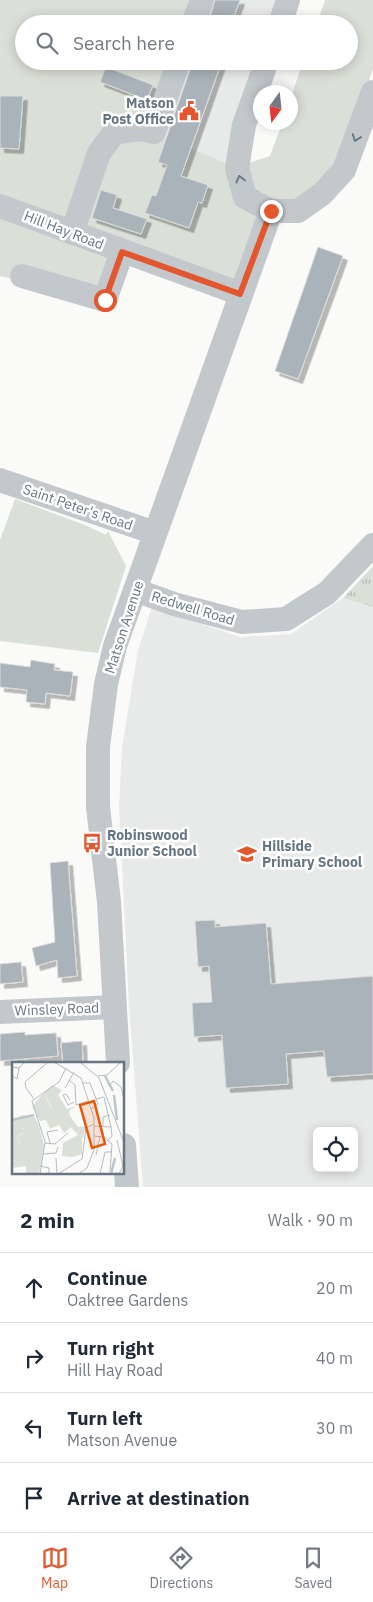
<!DOCTYPE html>
<html lang="en">
<head>
<meta charset="utf-8">
<style>
  :root { --surface:#fff; --page:#f2f2f3; --text:#1f2937; --muted:#747a83; --line:#e0e1e3; --accent:#e4572e }
  body { margin:0; font-family:"IBM Plex Sans",sans-serif; background:var(--page); color:var(--text) }
  .controls { position:absolute; right:15px; bottom:15px; display:grid; overflow:hidden; border-radius:8px; box-shadow:0 2px 12px #0003 }
  .controls button { width:45px; height:45px; display:grid; place-items:center; padding:0; border:0; border-bottom:1px solid var(--line); background:var(--surface); color:var(--text); font:25px sans-serif }
  .compass { position:absolute; left:253px; top:85px; width:45px; height:45px; border-radius:50%; background:var(--surface); box-shadow:0 2px 12px #0003; rotate:195deg }
  .stop { position:absolute; width:15px; height:15px; margin:-11px; border:4px solid #e4572e; border-radius:50%; background:#fff }
  .stop.end { background:#e4572e; border-color:#fff; box-shadow:0 1px 5px #0008 }
  .list { margin:0; padding:0; list-style:none }
  h2 { display:flex; justify-content:space-between; align-items:center; height:65px; margin:0; padding:0 20px; font-size:21px }
  h2 small { font-size:16px; font-weight:400; color:var(--muted) }
  .list li { display:grid; grid-template-columns:32px 1fr auto; gap:15px; align-items:center; box-sizing:border-box; height:70px; padding:0 20px; border-top:1px solid var(--line) }
  .list b { display:block; font-size:19px; white-space:nowrap }
  .list p { margin:0; font-size:16px; white-space:nowrap; color:var(--muted) }
  .list em { font-size:16px; font-style:normal; color:var(--muted) }
  .icon { flex:none; width:28px; height:28px; fill:none; stroke:currentColor; stroke-width:2; stroke-linecap:round; stroke-linejoin:round }
  .map { position:relative; flex:none; width:373px; height:1187px; overflow:hidden }
  .search { position:absolute; background:var(--surface); box-shadow:0 2px 12px #0003; left:15px; right:15px; top:15px; height:55px; display:flex; align-items:center; gap:12px; box-sizing:border-box; padding:0 18px; border-radius:28px; color:var(--muted); font-size:19px }
  .sheet { height:345px; background:var(--surface) }
  nav { display:flex; justify-content:space-around; align-items:center; box-sizing:border-box; height:70px; border-top:1px solid var(--line); background:var(--surface); font-size:14px; color:var(--muted) }
  nav a { display:grid; justify-items:center; gap:2px }
  nav .on { color:var(--accent) }
  .map>svg:first-child { display:block }
  .built { fill:#e8e9e9; fill-rule:evenodd }
  .grass { fill:#dadfd7 }
  .park { fill:url(#park-tufts) }
  .building { fill:#aab3b9; stroke:#dcdcda; filter:url(#shadow) }
  .lines { fill:none; stroke-linecap:round; stroke-linejoin:round }
  .street { stroke:#c3c8cc; stroke-width:24 }
  .oneway { stroke:#6a7a87 }
  .route { stroke:#e4572e; stroke-width:6 }
  .labels { text-anchor:middle; dominant-baseline:central; stroke-width:5; stroke-linejoin:round; paint-order:stroke }
  .poi-label { font-size:14px; font-weight:bold; fill:#657683; stroke:#fff; text-anchor:start }
  .street-label { font-size:14px; fill:#657683; stroke:#fff }
  .inset-river { fill:none; stroke:#bbc7cb; stroke-width:2.5 }
  .inset-road { fill:none; stroke:#b5bdc2; stroke-width:1 }
  .view { fill:#e8590c; fill-opacity:0.15; stroke:#e8590c; stroke-width:2.5 }
  .inset-edge { fill:none; stroke:#657683; stroke-width:2.5 }
</style>
</head>
<body>
<div class="map">
<svg width="373" height="1187" viewBox="0 0 373 1187">
  <defs>
    <pattern id="park-tufts" width="24" height="20" patternUnits="userSpaceOnUse" patternTransform="scale(1.25)"><rect width="24" height="20" fill="#dadfd7"/><path d="M3 7l-1-3M5 7V3M7 7l1-3M15 17l-1-3M17 17v-4M19 17l1-3" fill="none" stroke="#b4b9b4"/></pattern>
    <filter id="shadow"><feDropShadow dx="4.5" dy="4.5" stdDeviation="0" flood-color="#0004"/></filter>
  </defs>
  <rect width="100%" height="100%" fill="#fafaf8"/>
  <g class="built">
    <path d="M204 0H288L280 24H195Z"/>
    <path d="M180 61H267L237 168 154 132Z"/>
    <path d="M343 598 373 607V1187H143L129 1006 119 805 122 748 138 650 152 607 240 637 291 634ZM317 1131H354V1168H317Z"/>
  </g>
  <g class="grass">
    <path d="M0 0H204L195 24H24V61H180L154 132 237 168 271 211 241 294 122 252 105 300 0 276Z"/>
    <path d="M325 0H373V69L366 89 329 177 289 207 253 191 243 165 270 156 282 123 290 122 291 98 303 61H349V24H317Z"/>
    <path d="M15 499 85 525 106 535 108 531 126 566 98 653 0 641V540Z"/>
  </g>
  <path class="park" d="M373 566V607L343 598Z"/>
  <g class="building">
    <path d="M215 0H240L231 24H208Z"/>
    <path d="M193 61H222L181 176 208 185 202 203 198 202 189 228 145 213 152 195 156 196 167 165 158 162Z"/>
    <path d="M106 67 153 85 147 100 100 82Z"/>
    <path d="M0 96H23L19 149 0 148Z"/>
    <path d="M101 190 117 195 113 208 147 219 141 234 92 218Z"/>
    <path d="M318 247 343 256 298 379 275 371Z"/>
    <path d="M31 660 55 664 54 670 73 672 70 696 46 693 45 704 26 702 27 690 0 687V663L30 667Z"/>
    <path d="M68 861 77 976 58 978 57 960 36 966 32 948 55 942 50 863Z"/>
    <path d="M215 920V927L266 923 271 984 373 976V1074L327 1077 324 1051 286 1054 288 1084 226 1088 222 1035 194 1037 192 1003 212 1002 209 966 198 967 195 921Z"/>
    <path d="M21 962 23 982 0 984V964Z"/>
    <path d="M25 1032V1035L56 1033 58 1056 0 1061V1034Z"/>
    <path d="M82 1041 83 1063H63L61 1043Z"/>
  </g>
  <g class="lines">
    <g class="street">
      <path d="M193 24 202 0"/>
      <path d="M280 24 288 0"/>
      <path d="M267 61 244 125 237 168 245 197 271 211H298L322 194 344 170 373 92"/>
      <path d="M0 206 241 294"/>
      <path d="M72 233 99 153 114 133 140 129 154 132 179 61"/>
      <path d="M22 276 105 300 122 252"/>
      <path d="M0 480 155 533"/>
      <path d="M135 590 174 604 242 622 286 619 327 593 373 545"/>
      <path d="M0 1012 114 1007"/>
      <path d="M118 1063 109 902 98 807V747L106 684 115 646 271 211"/>
      <path d="M124 1145 127 1187"/>
    </g>
  </g>
  <defs><path id="oneway-chevron" d="M-2-3.5L2.5 0L-2 3.5" fill="none" stroke-width="1.6" stroke-linecap="round" stroke-linejoin="round" transform="scale(1.25)"/></defs>
  <g class="oneway">
    <use href="#oneway-chevron" transform="translate(356 138) rotate(110)"/>
    <use href="#oneway-chevron" transform="translate(240 179) rotate(-105)"/>
  </g>
  <g class="lines">
    <path class="route" d="M105 300 122 252 240 294 271 211"/>
  </g>
  <defs>
    <symbol id="civic-bare" viewBox="-9 -9 18 18"><path d="M-.6-6.5H3V-4.5H.6V-3L4-1V1h2V6H-6V1h2V-1L-.6-3ZM-1.2 2.5V6h2.4V2.5Z" fill="#e4572e" stroke="#fff" stroke-width="2.5" paint-order="stroke"/></symbol>
    <symbol id="bus-bare" viewBox="-9 -9 18 18"><path d="M-5-6H5V4H4V6H2V4H-2V6H-4V4H-5ZM-3.5-4V0h7V-4ZM-3.5 1.2v1.5H-2V1.2ZM2 1.2v1.5H3.5V1.2Z" fill="#e4572e" stroke="#fff" stroke-width="2.5" paint-order="stroke"/></symbol>
    <symbol id="school-bare" viewBox="-9 -9 18 18"><path d="M0-5L7-2L0 1L-7-2ZM-4 1L0 2.5L4 1V4Q0 6-4 4Z" fill="#e4572e" stroke="#fff" stroke-width="2.5" paint-order="stroke"/></symbol>
  </defs>
  <g fill-rule="evenodd">
    <use href="#civic-bare" x="175" y="97" width="28" height="28"/>
    <use href="#bus-bare" x="78" y="829" width="28" height="28"/>
    <use href="#school-bare" x="233" y="840" width="28" height="28"/>
  </g>
  <g class="labels">
    <g class="poi-label">
      <text x="174" y="103" text-anchor="end">Matson<tspan x="174" dy="16">Post Office</tspan></text>
      <text x="107" y="835">Robinswood<tspan x="107" dy="16">Junior School</tspan></text>
      <text x="262" y="846">Hillside<tspan x="262" dy="16">Primary School</tspan></text>
    </g>
    <g class="street-label">
      <text transform="translate(64 230) rotate(21)">Hill Hay Road</text>
      <text transform="translate(78 507) rotate(19)">Saint Peter's Road</text>
      <text transform="translate(193 608) rotate(17)">Redwell Road</text>
      <text transform="translate(124 627) rotate(-72)">Matson Avenue</text>
      <text transform="translate(57 1009) rotate(-2)">Winsley Road</text>
    </g>
  </g>
  <g transform="translate(12 1062)">
    <rect width="112" height="112" fill="#fafaf8"/>
    <path d="M10 53 22 55 27 63 32 84 27 112H14V104L0 106V100L15 97 17 88 0 93V85L8 82 5 74 11 72 12 69 11 66 0 69V60Z" fill="#dadfd7"/>
    <path d="M11 66 13 70 5 74 8 83 0 86V69ZM17 88 15 98 0 100V92Z" fill="#dadfd7"/>
    <path d="M40 23 50 28 46 33 55 47 64 44 57 49 58 54 66 65 75 64 70 77V92L61 95 50 94 51 81 66 73 59 65 52 71 38 48 40 46 32 31Z" fill="#dadfd7"/>
    <path d="M32 31 47 63 38 67 34 58 28 59 20 44Z" fill="#dadfd7"/>
    <path class="inset-river" d="M93 14 101 29M102 33 105 58M0 58 22 53M99 112 103 96"/>
    <path class="inset-road" d="M42 0 69 16 82 56V88L75 106 66 112M68 0 87 16 113 83M0 5 7 6 13 0M0 14 5 17 7 6M86 14 95 13 109 0M57 18 63 23 64 43 76 39M71 21H78L86 42 79 47M97 24 101 19 109 25 113 41M53 26 62 10M22 37 14 26 13 20 36 0M84 37 92 35 99 65M58 38 54 32 51 33 56 43 62 40M82 64 99 65 100 74 96 78M91 65V55L98 53M82 74 91 75 100 82 98 110M105 78 111 104 107 112M33 81 43 82 56 71M38 81 35 70 46 68M31 92 44 91 46 85M84 93 88 74M44 96 45 112M28 104 37 106V112M28 112 33 80 20 39 47 20 54 6M46 112 70 97 74 66 82 62M88 112 93 90H100"/>
    <path class="view" d="M82 39 93 82 80 86 68 43Z"/>
    <rect width="112" height="112" class="inset-edge"/>
  </g>
</svg>
<div class="controls">
<button><svg class="icon" aria-label="locate" viewBox="0 0 24 24"><circle cx="12" cy="12" r="6"/><path d="M12 2v4M12 18v4M2 12h4M18 12h4"/></svg></button>
</div>
<svg class="compass" viewBox="-18 -18 36 36"><path d="M0-13l5 13h-10z" fill="#e53935"/><path d="M0 13l5-13h-10z" fill="#747a83"/></svg>
<div class="stop" style="left:105px;top:300px"></div>
<div class="stop end" style="left:271px;top:211px"></div>
<div class="search"><svg class="icon" aria-label="search" viewBox="0 0 24 24"><circle cx="10" cy="10" r="6"/><path d="M15 15l6 6"/></svg>Search here</div>
</div>
<section class="sheet">
<h2>2 min<small>Walk · 90 m</small></h2>
<ul class="list">
<li><svg class="icon" aria-label="ahead" viewBox="0 0 24 24"><path d="M12 20V5M6 11l6-6 6 6"/></svg><div><b>Continue</b><p>Oaktree Gardens</p></div><em>20 m</em></li>
<li><svg class="icon" aria-label="right" viewBox="0 0 24 24"><path d="M7 20v-9h11M14 6l5 5-5 5"/></svg><div><b>Turn right</b><p>Hill Hay Road</p></div><em>40 m</em></li>
<li><svg class="icon" aria-label="left" viewBox="0 0 24 24"><path d="M17 20v-9H6M10 6l-5 5 5 5"/></svg><div><b>Turn left</b><p>Matson Avenue</p></div><em>30 m</em></li>
<li><svg class="icon" aria-label="arrive" viewBox="0 0 24 24"><path d="M6 21V4h12l-3 4 3 4H6"/></svg><div><b>Arrive at destination</b></div></li>
</ul>
</section>
<nav>
<a class="on"><svg class="icon" aria-label="map" viewBox="0 0 24 24"><path d="M3 6l6-2 6 2 6-2v14l-6 2-6-2-6 2zM9 4v14M15 6v14"/></svg>Map</a>
<a><svg class="icon" aria-label="directions" viewBox="0 0 24 24"><path d="M12 3l9 9-9 9-9-9zM9 14v-3h6M13 9l2 2-2 2"/></svg>Directions</a>
<a><svg class="icon" aria-label="saved" viewBox="0 0 24 24"><path d="M7 4h10v16l-5-4-5 4z"/></svg>Saved</a>
</nav>
</body>
</html>
